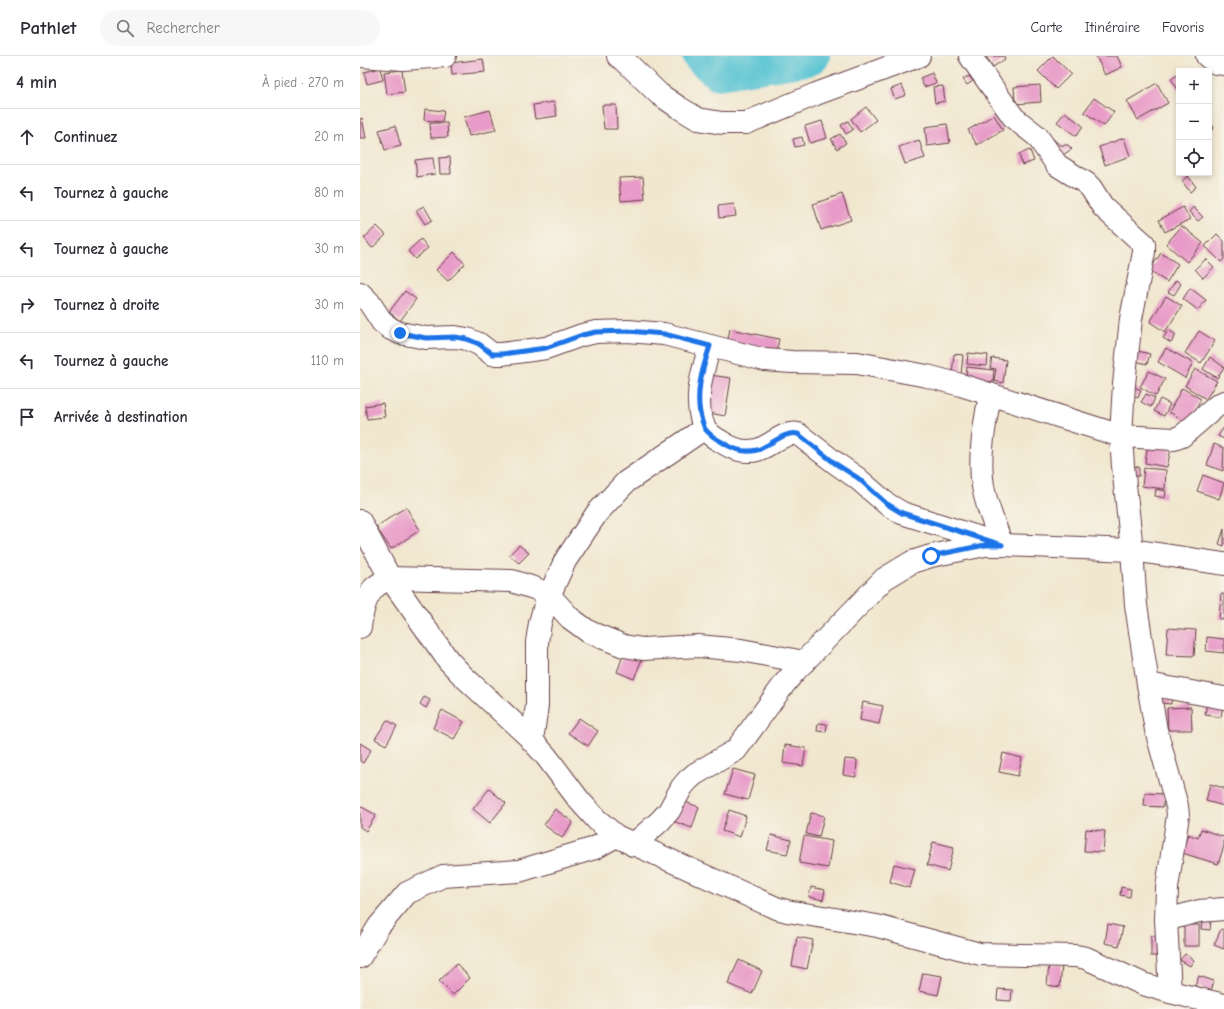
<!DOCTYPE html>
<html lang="fr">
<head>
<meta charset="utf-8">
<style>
  :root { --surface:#fff; --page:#f7f7f7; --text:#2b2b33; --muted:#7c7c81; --line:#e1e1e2 }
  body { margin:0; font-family:"Comic Neue",sans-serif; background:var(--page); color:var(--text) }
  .controls { position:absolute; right:12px; top:12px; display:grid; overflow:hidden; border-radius:0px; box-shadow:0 2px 6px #0003 }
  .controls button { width:36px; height:36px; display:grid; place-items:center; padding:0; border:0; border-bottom:1px solid var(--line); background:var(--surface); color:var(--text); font:20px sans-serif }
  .stop { position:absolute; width:12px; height:12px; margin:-9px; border:3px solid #1a73e8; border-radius:50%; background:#fff }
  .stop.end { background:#1a73e8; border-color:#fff; box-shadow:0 1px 4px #0008 }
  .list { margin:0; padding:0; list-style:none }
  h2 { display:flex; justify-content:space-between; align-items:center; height:52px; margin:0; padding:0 16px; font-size:17px }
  h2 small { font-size:13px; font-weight:400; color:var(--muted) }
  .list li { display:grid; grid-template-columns:26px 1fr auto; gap:12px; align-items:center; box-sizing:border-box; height:56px; padding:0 16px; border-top:1px solid var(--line) }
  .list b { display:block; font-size:15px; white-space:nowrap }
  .list em { font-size:13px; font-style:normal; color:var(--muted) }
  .icon { flex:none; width:22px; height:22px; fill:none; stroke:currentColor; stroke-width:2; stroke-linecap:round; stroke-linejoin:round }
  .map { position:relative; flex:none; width:864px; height:953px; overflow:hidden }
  header { display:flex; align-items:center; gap:24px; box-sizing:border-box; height:56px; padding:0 20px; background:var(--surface); border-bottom:1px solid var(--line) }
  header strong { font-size:19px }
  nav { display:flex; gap:22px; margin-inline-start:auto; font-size:14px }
  .search { width:280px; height:36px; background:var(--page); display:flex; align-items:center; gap:10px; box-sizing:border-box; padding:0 14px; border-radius:22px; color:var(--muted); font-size:15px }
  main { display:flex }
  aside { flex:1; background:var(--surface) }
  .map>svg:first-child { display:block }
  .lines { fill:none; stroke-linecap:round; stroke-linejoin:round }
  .river { stroke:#59c4d3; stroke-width:36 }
  .building { fill:#e89bc8 }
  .street-casing { stroke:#633d44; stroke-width:24 }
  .street { stroke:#fff; stroke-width:22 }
  .route { stroke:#1a73e8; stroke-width:5 }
</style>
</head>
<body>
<header>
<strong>Pathlet</strong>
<div class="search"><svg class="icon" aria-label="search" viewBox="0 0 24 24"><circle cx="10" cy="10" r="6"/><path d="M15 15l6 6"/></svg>Rechercher</div>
<nav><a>Carte</a><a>Itinéraire</a><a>Favoris</a></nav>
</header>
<main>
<aside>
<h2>4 min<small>À pied · 270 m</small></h2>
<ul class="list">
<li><svg class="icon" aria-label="ahead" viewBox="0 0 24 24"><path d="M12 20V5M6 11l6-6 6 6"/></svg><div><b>Continuez</b></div><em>20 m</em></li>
<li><svg class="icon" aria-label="left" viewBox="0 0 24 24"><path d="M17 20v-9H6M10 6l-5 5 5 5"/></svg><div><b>Tournez à gauche</b></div><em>80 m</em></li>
<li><svg class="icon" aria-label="left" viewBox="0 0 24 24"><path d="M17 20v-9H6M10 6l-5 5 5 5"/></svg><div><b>Tournez à gauche</b></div><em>30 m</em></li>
<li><svg class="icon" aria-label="right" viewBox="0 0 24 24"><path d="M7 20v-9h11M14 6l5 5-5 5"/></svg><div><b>Tournez à droite</b></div><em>30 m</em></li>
<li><svg class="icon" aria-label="left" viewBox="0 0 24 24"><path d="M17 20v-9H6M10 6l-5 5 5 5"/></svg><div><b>Tournez à gauche</b></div><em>110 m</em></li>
<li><svg class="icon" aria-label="arrive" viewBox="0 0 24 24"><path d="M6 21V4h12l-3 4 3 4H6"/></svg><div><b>Arrivée à destination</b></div></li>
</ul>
</aside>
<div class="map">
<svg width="864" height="953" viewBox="0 0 864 953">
  <rect width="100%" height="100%" fill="#f7f3e8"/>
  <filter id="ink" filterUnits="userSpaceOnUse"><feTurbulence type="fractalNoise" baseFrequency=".025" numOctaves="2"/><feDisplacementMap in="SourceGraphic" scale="8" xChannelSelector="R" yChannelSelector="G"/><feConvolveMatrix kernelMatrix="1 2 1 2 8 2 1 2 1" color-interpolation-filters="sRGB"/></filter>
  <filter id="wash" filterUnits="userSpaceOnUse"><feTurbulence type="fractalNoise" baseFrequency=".012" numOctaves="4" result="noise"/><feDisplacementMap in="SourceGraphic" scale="16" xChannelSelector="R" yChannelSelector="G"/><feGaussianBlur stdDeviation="0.9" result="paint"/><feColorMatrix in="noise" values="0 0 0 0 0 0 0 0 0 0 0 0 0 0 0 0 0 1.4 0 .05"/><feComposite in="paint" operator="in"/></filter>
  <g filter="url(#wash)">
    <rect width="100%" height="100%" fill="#f1e7cf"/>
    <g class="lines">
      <path class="river" d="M340 0 358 16 448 2 452 0"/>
    </g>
    <g id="blocks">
      <g class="building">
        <path d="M626 0H644L645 3 633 11Z"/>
        <path d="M693 0 711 18 696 33 678 15Z"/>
        <path d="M736 0H757L762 11 745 19Z"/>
        <path d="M123 3 125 16 92 19 91 7Z"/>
        <path d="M20 12 23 24 7 28 4 16Z"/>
        <path d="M42 14 45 36 27 38 24 16Z"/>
        <path d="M572 17 576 27 564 31 560 22Z"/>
        <path d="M819 18V35L811 23Z"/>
        <path d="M609 20 613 25 607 29 603 23Z"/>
        <path d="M797 27 808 47 778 64 767 45Z"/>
        <path d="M542 29 546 39 535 43 531 33Z"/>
        <path d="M680 29 681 46 655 48 654 31Z"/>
        <path d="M583 30 585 45 575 47 573 31Z"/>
        <path d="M734 42 754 56 744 70 724 56Z"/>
        <path d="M194 46 197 60 175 63 173 49Z"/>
        <path d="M242 49H256L257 73H244Z"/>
        <path d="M506 51 516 64 500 76 491 63Z"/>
        <path d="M65 53 84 55 82 66 64 64Z"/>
        <path d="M130 54 136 74 109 80 104 61Z"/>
        <path d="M705 56 723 70 716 80 697 66Z"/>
        <path d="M634 59 643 74 617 89 608 74Z"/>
        <path d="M2 62 6 82H0V63Z"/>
        <path d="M849 63 854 72 849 75Z"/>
        <path d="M462 65 467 82 450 87 445 70Z"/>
        <path d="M488 65 493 74 486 78 481 69Z"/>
        <path d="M70 67H87L88 81 71 82Z"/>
        <path d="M587 68 590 87 567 90 565 71Z"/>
        <path d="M35 70 41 90 25 94 19 74Z"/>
        <path d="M480 78 486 87 477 93 471 83Z"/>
        <path d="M442 81 444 89 435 91 433 83Z"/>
        <path d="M692 82 700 89H708L712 93 695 104Z"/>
        <path d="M764 82 770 100 745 109 739 91Z"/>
        <path d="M559 84 565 102 545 108 539 91Z"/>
        <path d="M670 94 674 105 662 109 659 98Z"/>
        <path d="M90 101 91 118H80L79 102Z"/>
        <path d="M73 102 75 118 57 121 55 104Z"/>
        <path d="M828 120 836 131 830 136 822 125Z"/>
        <path d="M283 121 285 143 261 145 259 122Z"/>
        <path d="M482 138 491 164 461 174 453 148Z"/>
        <path d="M374 148 376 160 359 162 358 150Z"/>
        <path d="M64 150 72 164 65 168 56 154Z"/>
        <path d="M823 151 830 163 805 176 799 164Z"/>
        <path d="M833 151 843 161 838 165 829 156Z"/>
        <path d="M17 170 26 179 12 192 4 182Z"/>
        <path d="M822 170 843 187 827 206 806 188Z"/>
        <path d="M857 178 864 185V203L861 206 845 190Z"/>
        <path d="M61 183 68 192 55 203 48 195Z"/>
        <path d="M94 196 105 208 88 225 76 214Z"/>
        <path d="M801 197 818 208 807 226 789 215Z"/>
        <path d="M846 203 854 211 843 222 835 213Z"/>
        <path d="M816 224 821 228 814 239 808 236Z"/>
        <path d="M830 232 846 244 838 254 823 243Z"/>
        <path d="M45 235 56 243 40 265 29 256Z"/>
        <path d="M806 240 822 250 805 276 790 266Z"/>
        <path d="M370 273 419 283 415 303 366 292Z"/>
        <path d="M809 274 816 279 811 287 803 282Z"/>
        <path d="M839 275 855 285 841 307 825 297Z"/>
        <path d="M806 292 833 307 825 322 798 306Z"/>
        <path d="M778 295 790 298 787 308 775 305Z"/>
        <path d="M608 297 628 299 627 310 607 308Z"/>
        <path d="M594 298 603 299 601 320 592 319Z"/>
        <path d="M850 301 864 311 857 322 843 313Z"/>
        <path d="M632 302 646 304 643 327 634 325 636 313 630 312Z"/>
        <path d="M607 311 634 314 633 326 606 323Z"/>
        <path d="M835 313 857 325 846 343 825 330Z"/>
        <path d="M789 315 805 323 796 340 780 331Z"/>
        <path d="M350 319 371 322 365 360 344 356Z"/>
        <path d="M774 331 781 334 778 342 771 338Z"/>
        <path d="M822 332 841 343 829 367 809 356Z"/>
        <path d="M786 338 795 342 791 351 781 346Z"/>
        <path d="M800 343 810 348 804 360 794 355Z"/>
        <path d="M23 347 25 361 7 363 5 350Z"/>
        <path d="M864 371V383L858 380Z"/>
        <path d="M788 388 811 393 807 411 785 407Z"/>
        <path d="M854 388 864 392 863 415 847 409Z"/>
        <path d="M768 410 779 411V420H767Z"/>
        <path d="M784 412 806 414 805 433 782 430Z"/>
        <path d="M843 419 864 427 859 443 837 435Z"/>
        <path d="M796 433 806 435 805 442 795 440Z"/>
        <path d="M46 451 60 474 31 493 16 471Z"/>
        <path d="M864 473V490L859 488Z"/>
        <path d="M159 489 169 497 159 507 149 499Z"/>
        <path d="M861 538H864V563H859Z"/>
        <path d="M808 572 836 574 834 600 806 599Z"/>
        <path d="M847 581 864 583V597L846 595Z"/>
        <path d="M264 597 282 603 274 623 257 616Z"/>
        <path d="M801 637 812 639 811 648 800 647Z"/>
        <path d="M64 641 70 644 66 652 60 648Z"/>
        <path d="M503 646 523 650 519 668 500 664Z"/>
        <path d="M847 646 863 649 861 661 845 659Z"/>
        <path d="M831 651 832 674H808L807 652Z"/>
        <path d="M82 654 104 666 94 683 73 672Z"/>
        <path d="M219 662 238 675 228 690 208 677Z"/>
        <path d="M27 664 37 670 26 689 15 683Z"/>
        <path d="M458 667 467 668 466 676 457 675Z"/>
        <path d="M0 687 11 694 3 707 0 705Z"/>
        <path d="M425 689 446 692 443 710 423 707Z"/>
        <path d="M643 697 662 702 658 720 639 716Z"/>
        <path d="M485 703 497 704 496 721 483 719Z"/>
        <path d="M373 713 395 719 388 744 365 738Z"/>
        <path d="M850 728 864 732V750L846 745Z"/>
        <path d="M129 733 146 747 130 767 113 753Z"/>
        <path d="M785 737 804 738 803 751 784 750Z"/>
        <path d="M317 743 339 751 332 772 310 764Z"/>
        <path d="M0 750 16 759 6 775 0 771Z"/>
        <path d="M195 753 213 766 202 782 184 769Z"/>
        <path d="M369 754 386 760 380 781 362 775Z"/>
        <path d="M451 757 464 760 459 781 446 778Z"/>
        <path d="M726 773 745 775 743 796 724 795Z"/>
        <path d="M841 773 864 781V790L858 808 822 797 828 778 838 782Z"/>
        <path d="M411 779 431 784 427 798 407 794Z"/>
        <path d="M444 780 472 785 468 812 439 807Z"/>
        <path d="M573 786 594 791 588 815 567 809Z"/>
        <path d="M534 808 555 813 550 832 530 826Z"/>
        <path d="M451 831 465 834 463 844 449 841Z"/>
        <path d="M761 831 771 833 770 841 760 839Z"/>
        <path d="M842 864 851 865 850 874 841 873Z"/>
        <path d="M748 868 763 871 759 890 745 887Z"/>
        <rect x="824" y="869" width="15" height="21"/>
        <path d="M861 873 864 874V893L854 889Z"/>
        <rect x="791" y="880" width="14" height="20"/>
        <path d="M437 881 453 884 447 913 432 910Z"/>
        <path d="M825 898 834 904 830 910 820 904Z"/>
        <path d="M379 904 402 915 392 938 368 928Z"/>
        <path d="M97 908 110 922 93 939 79 925Z"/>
        <path d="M689 908 702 909 700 931 687 929Z"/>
        <path d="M563 917 582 920 578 939 559 935Z"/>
        <path d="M839 920 854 925 851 935 835 930Z"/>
        <path d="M638 933 652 934 651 945 637 944Z"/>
      </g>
    </g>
  </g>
  <g filter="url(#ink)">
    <use href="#blocks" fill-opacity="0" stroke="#633d44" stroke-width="1"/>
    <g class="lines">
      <defs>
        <g id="street">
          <path d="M0 0 43 3 85 0"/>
          <path d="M258 0 264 4 299 38 318 51 338 63 362 67H386L456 38 559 0"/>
          <path d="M610 0 654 62 677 80 697 109 726 127 731 132 743 151 784 188V196L771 263 764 328 761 380 763 410 772 494 776 549 788 628 796 674 817 750 818 759 807 832 806 864 810 936"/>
          <path d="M847 0 856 7 864 8"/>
          <path d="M0 237 9 246 22 266 31 273 40 277 66 282 95 281 107 283 119 288 132 298H142L186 292 222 279 236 276 268 275 304 278 405 304 432 306 497 307 567 320 601 329 761 380 814 383 822 380 858 349 864 346"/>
          <path d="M350 290C343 314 334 340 342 365 343 367 344 371 345 373 350 379 356 383 362 386 372 393 385 397 397 394 411 390 423 375 438 378L477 408 497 422 527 448 542 457 642 489C635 469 626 450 623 430 618 400 625 368 630 338"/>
          <path d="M0 465 30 522 88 604 103 620 168 680 186 700 219 744 237 764 256 780 416 852 427 855 517 870 620 898 716 900 726 902 783 928 810 936 864 949"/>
          <path d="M0 571C2 557 4 543 14 532 18 528 25 525 30 522L152 525 174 532 189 539 210 562 229 576 264 590 283 593 338 590 381 594 444 606"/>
          <path d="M788 628 864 642"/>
          <path d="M172 685 177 649V586L180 567 185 549 205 505 237 457 266 426 345 372"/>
          <path d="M273 789 300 765 309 755 322 731 328 724 335 718 376 694 425 627 435 615 524 523 552 506 571 500 625 489H642L772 494 864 508"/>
          <path d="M806 864 839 855 864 853"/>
          <path d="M0 901 19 870 47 837 83 820 159 815 235 792 256 780"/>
        </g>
      </defs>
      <use href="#street" class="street-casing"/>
      <use href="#street" class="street"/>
    </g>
  </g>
  <g class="lines" filter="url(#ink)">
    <path class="route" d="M40 277 66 282 95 281 107 283 119 288 132 298H142L186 292 222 279 236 276 268 275 304 278 350 290C342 314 334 340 342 365 343 367 344 371 345 373 350 379 356 383 362 386 372 393 385 397 397 394 411 390 423 375 438 378L476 408 498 422 527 448 542 457 642 489H625L571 500"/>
  </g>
</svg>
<div class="controls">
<button>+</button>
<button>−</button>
<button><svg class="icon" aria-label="locate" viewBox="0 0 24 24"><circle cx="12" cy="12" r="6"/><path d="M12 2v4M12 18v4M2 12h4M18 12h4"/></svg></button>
</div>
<div class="stop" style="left:571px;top:500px"></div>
<div class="stop end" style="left:40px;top:277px"></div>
</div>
</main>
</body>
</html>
